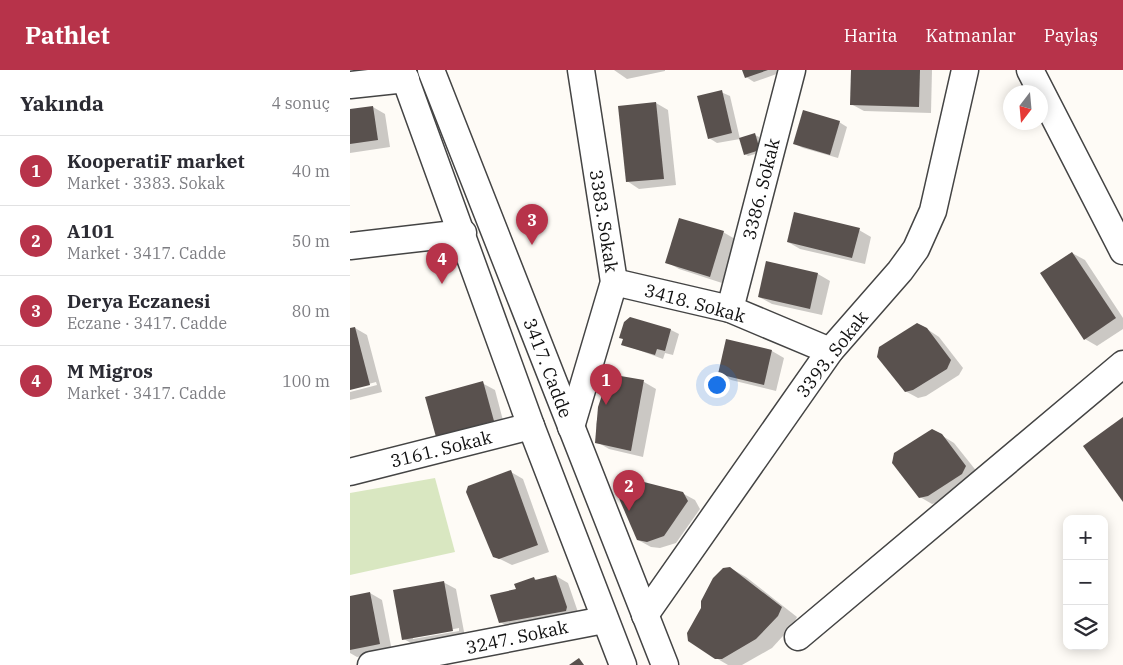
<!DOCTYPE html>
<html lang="tr">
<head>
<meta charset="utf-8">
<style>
  :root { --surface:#fff; --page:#f2f2f3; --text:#2b2b33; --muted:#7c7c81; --line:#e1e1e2; --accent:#b7334a }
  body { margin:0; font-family:"IBM Plex Serif",serif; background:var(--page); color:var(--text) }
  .controls { position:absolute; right:15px; bottom:15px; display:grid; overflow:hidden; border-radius:10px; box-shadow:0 2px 12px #0003 }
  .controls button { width:45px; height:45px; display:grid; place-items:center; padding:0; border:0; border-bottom:1px solid var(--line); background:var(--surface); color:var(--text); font:25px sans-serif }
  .compass { position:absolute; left:653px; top:15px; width:45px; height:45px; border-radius:50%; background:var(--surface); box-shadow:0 2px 12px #0003; rotate:196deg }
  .you { position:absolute; left:366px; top:314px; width:18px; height:18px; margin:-12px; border:4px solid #fff; border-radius:50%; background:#1a73e8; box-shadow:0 0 0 8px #1a73e833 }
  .badge { display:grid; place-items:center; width:32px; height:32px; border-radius:50%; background:var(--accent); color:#fff; font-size:16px; font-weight:700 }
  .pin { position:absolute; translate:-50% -41px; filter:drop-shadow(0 1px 2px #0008) }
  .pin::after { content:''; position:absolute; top:26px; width:18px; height:15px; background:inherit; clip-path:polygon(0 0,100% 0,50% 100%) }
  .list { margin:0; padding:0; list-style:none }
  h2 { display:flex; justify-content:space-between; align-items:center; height:65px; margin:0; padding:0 20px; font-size:21px }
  h2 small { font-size:16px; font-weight:400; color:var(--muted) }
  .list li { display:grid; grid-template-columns:32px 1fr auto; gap:15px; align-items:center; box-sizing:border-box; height:70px; padding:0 20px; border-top:1px solid var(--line) }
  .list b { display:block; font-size:19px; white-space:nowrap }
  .list p { margin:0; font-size:16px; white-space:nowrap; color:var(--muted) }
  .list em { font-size:16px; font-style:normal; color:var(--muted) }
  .icon { flex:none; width:28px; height:28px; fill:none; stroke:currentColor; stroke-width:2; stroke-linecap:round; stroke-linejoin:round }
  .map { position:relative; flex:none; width:773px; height:595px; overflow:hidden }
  header { display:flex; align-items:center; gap:30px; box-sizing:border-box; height:70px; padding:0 25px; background:var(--accent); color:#fff }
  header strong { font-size:24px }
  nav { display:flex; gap:28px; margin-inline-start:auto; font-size:18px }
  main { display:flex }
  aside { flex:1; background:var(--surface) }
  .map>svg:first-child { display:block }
  .green { fill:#d9e7c1 }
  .shadow { fill:#0003; fill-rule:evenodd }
  .building { fill:#59514e }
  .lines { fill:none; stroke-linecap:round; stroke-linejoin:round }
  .minor-casing { stroke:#444; stroke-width:29 }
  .minor { stroke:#fff; stroke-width:26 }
  .labels { text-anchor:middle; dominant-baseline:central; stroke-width:5; stroke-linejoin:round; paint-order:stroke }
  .street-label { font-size:18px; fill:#111; stroke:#fff }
</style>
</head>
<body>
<header>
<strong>Pathlet</strong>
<nav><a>Harita</a><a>Katmanlar</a><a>Paylaş</a></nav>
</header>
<main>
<aside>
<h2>Yakında<small>4 sonuç</small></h2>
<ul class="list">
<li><span class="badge">1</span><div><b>KooperatiF market</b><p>Market · 3383. Sokak</p></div><em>40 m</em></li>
<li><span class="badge">2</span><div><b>A101</b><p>Market · 3417. Cadde</p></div><em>50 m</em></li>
<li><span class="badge">3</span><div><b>Derya Eczanesi</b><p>Eczane · 3417. Cadde</p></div><em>80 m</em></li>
<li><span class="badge">4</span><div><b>M Migros</b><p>Market · 3417. Cadde</p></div><em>100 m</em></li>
</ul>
</aside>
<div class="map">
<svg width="773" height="595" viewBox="0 0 773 595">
  <rect width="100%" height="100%" fill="#fefbf6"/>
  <path class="green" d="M85 408 105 482 0 505V423Z"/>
  <g class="shadow">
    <path d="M264 0H315V1L277 9Z"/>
    <path d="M394 0H435V1L404 12 396 7Z"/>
    <path d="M502 0H582L581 43 514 41 501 34Z"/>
    <path d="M371 22 380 26 390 69 367 73 359 68Z"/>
    <path d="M306 33 318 40 326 115 289 119 277 111Z"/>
    <path d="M23 37 35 44 40 77 0 83V41Z"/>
    <path d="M489 52 497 57 488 88 453 78 445 74Z"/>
    <path d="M405 65 409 67 413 82 398 86 395 84Z"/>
    <path d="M509 160 521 167 515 194 450 179 438 172Z"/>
    <path d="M373 162 385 169 372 213 329 199 317 192Z"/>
    <path d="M722 183 735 190 773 248V259L747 276 735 269Z"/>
    <path d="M417 192 468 204 480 211 472 245 422 234 409 227Z"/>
    <path d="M5 258 17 265 32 322 0 330V322L27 315 26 312 0 319V260Z"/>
    <path d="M577 259 589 267 613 298 609 305 576 326 568 328 555 321Z"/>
    <path d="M321 260 329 264 323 285 315 283 313 289 272 274 274 269Z"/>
    <path d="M377 270 422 281 434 288 426 321 381 310 369 303Z"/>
    <path d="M260 305 294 312 306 319 293 387 259 379 247 372 246 354 254 320Z"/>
    <path d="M132 313 145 320 155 358 87 366Z"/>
    <path d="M591 365 604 373 628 403 590 432 582 434 570 427Z"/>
    <path d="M161 402 173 409 199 482 162 495 144 486Z"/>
    <path d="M332 423 345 430 350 439 326 473 310 478 301 477 288 470Z"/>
    <path d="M380 498 396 507 447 547 443 555 422 578 392 595H378L366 588 353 538Z"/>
    <path d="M206 506 218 513 229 545 163 559 150 552 167 520 184 508 188 511Z"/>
    <path d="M93 512 106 519 115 567 66 576 54 569ZM109 558V561L63 569V567Z"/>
    <path d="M20 523 32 530 42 581 7 587 0 583V527Z"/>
  </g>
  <g class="building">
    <path d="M392 0H418L395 8Z"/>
    <path d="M501 0H570L569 37 500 35Z"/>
    <path d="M372 20 382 63 358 69 347 26Z"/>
    <path d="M306 32 314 109 276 112 268 36Z"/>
    <path d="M23 36 28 70 0 74V39Z"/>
    <path d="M453 40 490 51 480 85 443 74Z"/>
    <path d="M405 63 410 80 394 85 389 68Z"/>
    <path d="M444 142 510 158 502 188 437 172Z"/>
    <path d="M329 148 374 161 360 207 315 193Z"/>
    <path d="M722 182 766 248 734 270 690 203Z"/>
    <path d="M416 191 468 203 460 239 408 227Z"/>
    <path d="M280 247 321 259 315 281 307 279 305 285 271 275 273 269 269 268 274 252Z"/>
    <path d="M567 253 577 258 601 290 597 299 563 320 555 322 527 287 529 277Z"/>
    <path d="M5 257 20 315 0 320V258Z"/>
    <path d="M376 269 422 280 414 315 368 304Z"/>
    <path d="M259 304 294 310 281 381 245 373 248 337Z"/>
    <path d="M133 311 144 351 86 367 75 327Z"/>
    <path d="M773 347V432L733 376Z"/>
    <path d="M582 359 592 364 616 396 612 404 578 426 569 428 542 393 544 383Z"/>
    <path d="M161 400 188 475 149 489 143 487 116 422 118 416Z"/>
    <path d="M290 411 333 422 338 431 314 466 297 472 287 470 268 426 270 418Z"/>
    <path d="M380 497 432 537 428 546 406 569 372 589H365L338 571 337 563 351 538V531L363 508 373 498Z"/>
    <path d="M206 505 217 537 216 541 149 553 140 525 166 519 164 514 184 507 185 510Z"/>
    <path d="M94 511 103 561 52 570 43 520Z"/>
    <path d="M20 522 30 574 0 580V526Z"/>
    <path d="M229 588 234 595H219Z"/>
  </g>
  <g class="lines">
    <defs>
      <g id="minor">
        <path d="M52 0 181 356 273 595"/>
        <path d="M81 0 315 595"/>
        <path d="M680 0 773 181"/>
        <path d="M0 15 56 9"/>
        <path d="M0 176 113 163"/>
        <path d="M264 212 380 239 480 281"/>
        <path d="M380 239 442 0"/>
        <path d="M221 357 264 212 231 0"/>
        <path d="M0 402 181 356"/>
        <path d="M295 545 480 281 550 201 566 179 583 141 615 0"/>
        <path d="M448 567 773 294"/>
        <path d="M21 595 254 550"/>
      </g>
    </defs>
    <use href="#minor" class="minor-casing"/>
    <use href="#minor" class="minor"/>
  </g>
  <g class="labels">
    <g class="street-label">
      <text transform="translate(411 119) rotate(-76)">3386. Sokak</text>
      <text transform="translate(254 151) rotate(81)">3383. Sokak</text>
      <text transform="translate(345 233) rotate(15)">3418. Sokak</text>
      <text transform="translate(482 284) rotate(-52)">3393. Sokak</text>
      <text transform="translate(198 298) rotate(69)">3417. Cadde</text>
      <text transform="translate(91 379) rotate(-14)">3161. Sokak</text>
      <text transform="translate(167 567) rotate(-12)">3247. Sokak</text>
    </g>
  </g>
</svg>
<div class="controls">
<button>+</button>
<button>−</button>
<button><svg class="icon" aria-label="layers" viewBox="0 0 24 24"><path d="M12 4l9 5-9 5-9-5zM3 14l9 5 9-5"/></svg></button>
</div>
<svg class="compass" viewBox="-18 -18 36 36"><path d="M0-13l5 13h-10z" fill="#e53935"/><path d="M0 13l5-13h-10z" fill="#7c7c81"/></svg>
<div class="you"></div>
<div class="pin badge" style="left:256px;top:335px">1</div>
<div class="pin badge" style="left:279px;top:441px">2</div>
<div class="pin badge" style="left:182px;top:175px">3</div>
<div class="pin badge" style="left:92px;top:214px">4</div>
</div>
</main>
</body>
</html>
